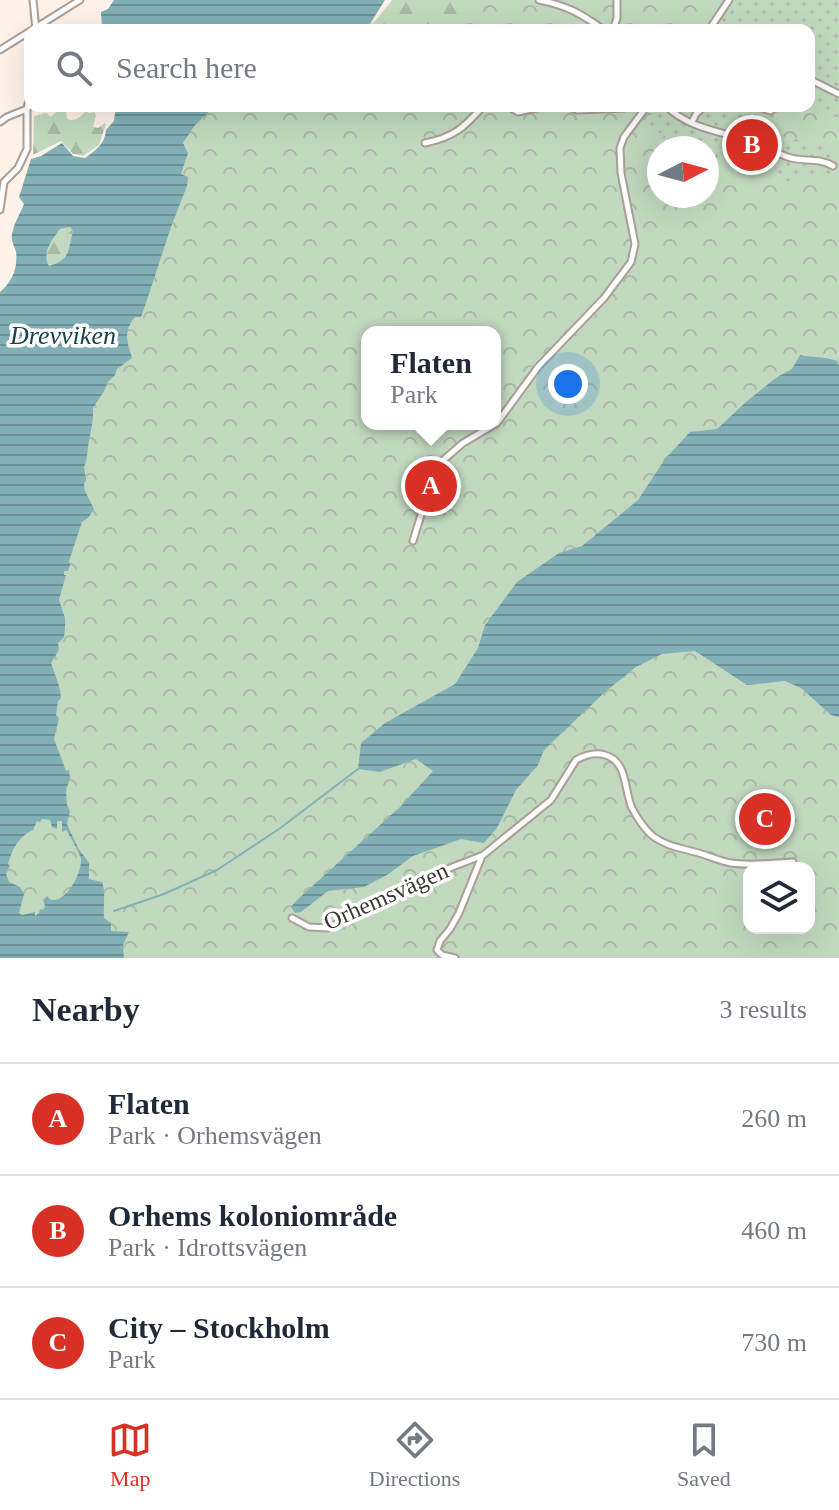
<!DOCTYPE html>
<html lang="en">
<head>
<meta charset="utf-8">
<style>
  :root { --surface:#fff; --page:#f6f6f7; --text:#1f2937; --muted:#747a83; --line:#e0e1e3; --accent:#d93025 }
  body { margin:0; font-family:Georgia,serif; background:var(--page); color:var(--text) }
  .controls { position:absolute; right:24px; bottom:24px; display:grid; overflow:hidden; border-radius:16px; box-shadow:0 8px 32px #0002 }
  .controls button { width:72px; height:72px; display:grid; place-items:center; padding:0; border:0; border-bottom:2px solid var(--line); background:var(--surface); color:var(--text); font:40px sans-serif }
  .compass { position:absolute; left:647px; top:136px; width:72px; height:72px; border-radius:50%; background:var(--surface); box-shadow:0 8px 32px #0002; rotate:84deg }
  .you { position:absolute; left:568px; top:384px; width:28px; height:28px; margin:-20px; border:6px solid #fff; border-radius:50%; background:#1a73e8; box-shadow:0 0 0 12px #1a73e833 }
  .badge { display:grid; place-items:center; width:52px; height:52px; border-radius:50%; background:var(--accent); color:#fff; font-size:26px; font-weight:700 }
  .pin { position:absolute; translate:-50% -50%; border:4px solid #fff; box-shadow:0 2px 8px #0006 }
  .popup { position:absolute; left:361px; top:326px; width:140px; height:104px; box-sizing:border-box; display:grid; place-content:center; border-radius:16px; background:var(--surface); filter:drop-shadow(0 2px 6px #0005); font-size:26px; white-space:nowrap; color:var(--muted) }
  .popup b { font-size:30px; color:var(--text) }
  .popup::after { content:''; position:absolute; left:50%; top:100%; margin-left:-16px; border:16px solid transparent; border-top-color:var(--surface) }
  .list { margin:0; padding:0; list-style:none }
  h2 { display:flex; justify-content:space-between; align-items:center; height:104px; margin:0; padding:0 32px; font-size:34px }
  h2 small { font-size:26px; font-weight:400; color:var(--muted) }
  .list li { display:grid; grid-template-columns:52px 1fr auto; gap:24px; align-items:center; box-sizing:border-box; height:112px; padding:0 32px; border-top:2px solid var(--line) }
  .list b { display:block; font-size:30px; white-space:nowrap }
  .list p { margin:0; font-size:26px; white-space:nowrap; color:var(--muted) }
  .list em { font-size:26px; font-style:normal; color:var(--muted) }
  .icon { flex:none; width:44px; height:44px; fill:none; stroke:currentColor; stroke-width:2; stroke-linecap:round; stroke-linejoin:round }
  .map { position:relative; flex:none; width:839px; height:958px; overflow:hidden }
  .search { position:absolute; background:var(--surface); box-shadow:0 8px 32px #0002; left:24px; right:24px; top:24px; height:88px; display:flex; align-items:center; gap:20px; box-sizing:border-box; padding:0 28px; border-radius:16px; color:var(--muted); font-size:30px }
  .sheet { height:440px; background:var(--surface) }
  nav { display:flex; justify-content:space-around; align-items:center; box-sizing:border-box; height:112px; border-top:2px solid var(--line); background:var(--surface); font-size:22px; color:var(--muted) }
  nav a { display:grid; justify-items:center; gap:4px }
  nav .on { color:var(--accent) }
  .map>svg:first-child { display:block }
  .forest { fill:url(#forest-firs) }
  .park { fill:url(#park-crowns); fill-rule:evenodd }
  .garden { fill:url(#garden-dots) }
  .water { fill:url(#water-rules); fill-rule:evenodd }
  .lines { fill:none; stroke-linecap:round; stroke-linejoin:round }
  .stream { stroke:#82b0b7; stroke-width:2 }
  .minor-casing { stroke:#aa9f97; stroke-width:9 }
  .minor { stroke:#fff; stroke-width:5 }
  .labels { text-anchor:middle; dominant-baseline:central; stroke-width:7; stroke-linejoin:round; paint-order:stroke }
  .street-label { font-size:24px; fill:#3c3834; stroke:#fff }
  .water-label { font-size:26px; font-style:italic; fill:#174248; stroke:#fff }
</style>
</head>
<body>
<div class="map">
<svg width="839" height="958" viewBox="0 0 839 958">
  <defs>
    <pattern id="forest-firs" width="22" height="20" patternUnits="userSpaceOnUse" patternTransform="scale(2)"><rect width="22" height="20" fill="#c2d9bf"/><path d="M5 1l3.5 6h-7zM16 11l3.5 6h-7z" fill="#a8bba5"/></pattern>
    <pattern id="park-crowns" width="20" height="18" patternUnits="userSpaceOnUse" patternTransform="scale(2)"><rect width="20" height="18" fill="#c2d9bf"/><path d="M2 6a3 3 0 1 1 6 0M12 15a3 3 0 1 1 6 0" fill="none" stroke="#a8bba5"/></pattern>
    <pattern id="garden-dots" width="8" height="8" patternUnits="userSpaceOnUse" patternTransform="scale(2)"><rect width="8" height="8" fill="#c2d9bf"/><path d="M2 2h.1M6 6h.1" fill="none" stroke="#a8bba5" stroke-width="1.8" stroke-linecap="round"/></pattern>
    <pattern id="water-rules" width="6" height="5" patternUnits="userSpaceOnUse" patternTransform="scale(2)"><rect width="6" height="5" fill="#82b0b7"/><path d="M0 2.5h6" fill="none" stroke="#6c9096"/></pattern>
  </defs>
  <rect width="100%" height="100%" fill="#fef2e9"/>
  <g class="forest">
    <path d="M392 0H597L595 30H363L375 21Z"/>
    <path d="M58 110 66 111 67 119C76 122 80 117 86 111L89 113 94 112 96 115 93 127 98 128 105 123 106 124 99 145 83 156 73 154 61 141 33 155 34 116 46 113 51 117Z"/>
    <path d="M70 227 73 231C70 249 68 260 49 267 42 253 51 241 60 229Z"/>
  </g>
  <path class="park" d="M485 0H839V958H0V367L161 106H809V30H443ZM659 148H707V196H659ZM367 332H495V424H367ZM749 868H809V928H749Z"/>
  <g class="garden">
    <path d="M731 0H839V118L820 111 816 105 809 104V30H714Z"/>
    <path d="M656 106H795L776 124 771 132 780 136 815 143 839 152V180C812 162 807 185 784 181 762 176 744 164 724 157L710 165 707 163V148H686L652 129 644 127Z"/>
  </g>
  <g class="water">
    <path d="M114 0H385L370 24 363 30H102L101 12 108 9Z"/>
    <path d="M116 106H215L195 125 183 143 188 153 181 174 188 177 187 186 171 227 145 306 141 317H135C123 331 127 342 132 358L117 369 115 375 107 383 104 391 93 408C94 419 91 429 89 441 87 450 88 458 84 467L86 480 84 484 85 491 94 509 88 518 82 522 69 561 70 565 68 571H64V575H66L59 600 65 618V630L64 637 58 643 59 650 51 663C55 676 60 684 61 698L58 701 56 715 59 718 54 739 66 771 69 770 70 779 66 790 67 805 70 811 67 824 78 848 89 863V879L102 882C106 892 103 906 104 918L111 923V931L129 932 123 945 124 958H0V292C12 282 18 268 16 252 14 245 11 241 12 234 14 223 20 214 24 204L19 197 31 159 41 156 62 143 73 156 85 158C96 150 105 144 106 130L114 121ZM70 227 73 231C68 250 70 260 49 266 42 253 51 241 60 229ZM42 819 50 820 52 827 57 829V822L59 821H62V832L66 830C69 834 80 854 81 859 82 872 67 902 52 900 50 900 49 898 47 896L43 900 45 906 43 910 40 909 39 913 35 916V912L22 915 19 913 24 894 20 887 9 882 6 873 10 866 8 864C12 849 19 836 33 830L37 821 40 822Z"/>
    <path d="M800 355C813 358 825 356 837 361L839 366V717L831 715 801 688 785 681 747 685 695 651 662 654 636 667 605 692 544 750 538 765 516 790 497 828 484 843 461 839 436 848 413 856 387 875 364 887 328 891 301 912 295 913 291 907 298 899 400 807 433 771 416 759 380 772 358 769 361 743 385 723 455 684 478 648 485 625 517 582 559 553 582 546 638 500 665 459 690 432 717 429 747 401 777 377 792 369Z"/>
  </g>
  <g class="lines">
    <path class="stream" d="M114 911 164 894 217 870 279 829 358 769"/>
    <defs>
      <g id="minor">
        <path d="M33 0 36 30"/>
        <path d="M539 0C568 6 580 13 604 30"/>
        <path d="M712 26 719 30"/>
        <path d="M613 30 617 18V0"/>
        <path d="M709 30 729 0"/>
        <path d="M0 50 80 0"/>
        <path d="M809 79 839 94"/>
        <path d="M508 106 518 112 545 106"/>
        <path d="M566 106 577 110 625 108 629 106"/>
        <path d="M666 106C690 130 726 132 757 143 768 147 779 155 791 158 806 162 817 157 833 166"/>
        <path d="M724 106 761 108 770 111 779 106"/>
        <path d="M0 122 7 117 27 109"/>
        <path d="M692 122 696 114 705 106"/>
        <path d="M425 143C454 137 464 128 483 106"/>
        <path d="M0 210 4 182 18 168 27 149V109L30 95"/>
        <path d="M413 541 431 482 436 470 441 462 463 443 497 423 538 367 604 298 631 262 635 244 621 173 620 148 624 137 647 106"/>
        <path d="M292 918 309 927 328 928 361 912 403 886 481 856"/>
        <path d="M455 958 442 955 437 950 440 941 450 929 459 913 482 856 551 800 576 760C585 755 595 752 605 755 628 761 624 791 632 808 637 818 646 831 654 837 666 846 681 848 695 852 707 855 719 861 731 863 751 866 772 863 793 862"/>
      </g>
    </defs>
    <use href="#minor" class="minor-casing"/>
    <use href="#minor" class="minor"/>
  </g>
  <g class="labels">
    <g class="street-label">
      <text transform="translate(386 896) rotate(-24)">Orhemsvägen</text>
    </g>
    <g class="water-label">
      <text x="63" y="335">Drevviken</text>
    </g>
  </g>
</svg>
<div class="controls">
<button><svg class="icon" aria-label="layers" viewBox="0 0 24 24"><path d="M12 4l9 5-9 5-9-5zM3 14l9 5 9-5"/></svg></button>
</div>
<svg class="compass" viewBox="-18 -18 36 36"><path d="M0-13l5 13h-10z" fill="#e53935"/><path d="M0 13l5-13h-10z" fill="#747a83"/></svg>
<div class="you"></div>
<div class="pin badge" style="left:431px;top:486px">A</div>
<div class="popup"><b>Flaten</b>Park</div>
<div class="pin badge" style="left:752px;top:145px">B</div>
<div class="pin badge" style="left:765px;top:819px">C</div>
<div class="search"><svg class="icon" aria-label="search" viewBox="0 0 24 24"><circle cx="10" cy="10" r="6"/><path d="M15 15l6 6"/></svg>Search here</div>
</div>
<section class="sheet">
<h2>Nearby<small>3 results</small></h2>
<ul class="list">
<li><span class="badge">A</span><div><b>Flaten</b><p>Park · Orhemsvägen</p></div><em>260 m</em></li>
<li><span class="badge">B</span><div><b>Orhems koloniområde</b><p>Park · Idrottsvägen</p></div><em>460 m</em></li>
<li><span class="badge">C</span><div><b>City – Stockholm</b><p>Park</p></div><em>730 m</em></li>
</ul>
</section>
<nav>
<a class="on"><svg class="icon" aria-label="map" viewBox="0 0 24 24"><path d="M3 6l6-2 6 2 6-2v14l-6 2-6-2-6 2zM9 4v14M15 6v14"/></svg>Map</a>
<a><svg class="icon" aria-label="directions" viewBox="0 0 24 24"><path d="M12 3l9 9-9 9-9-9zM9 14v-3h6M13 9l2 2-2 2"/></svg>Directions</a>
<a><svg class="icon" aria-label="saved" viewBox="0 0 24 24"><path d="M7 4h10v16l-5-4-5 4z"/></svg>Saved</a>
</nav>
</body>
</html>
